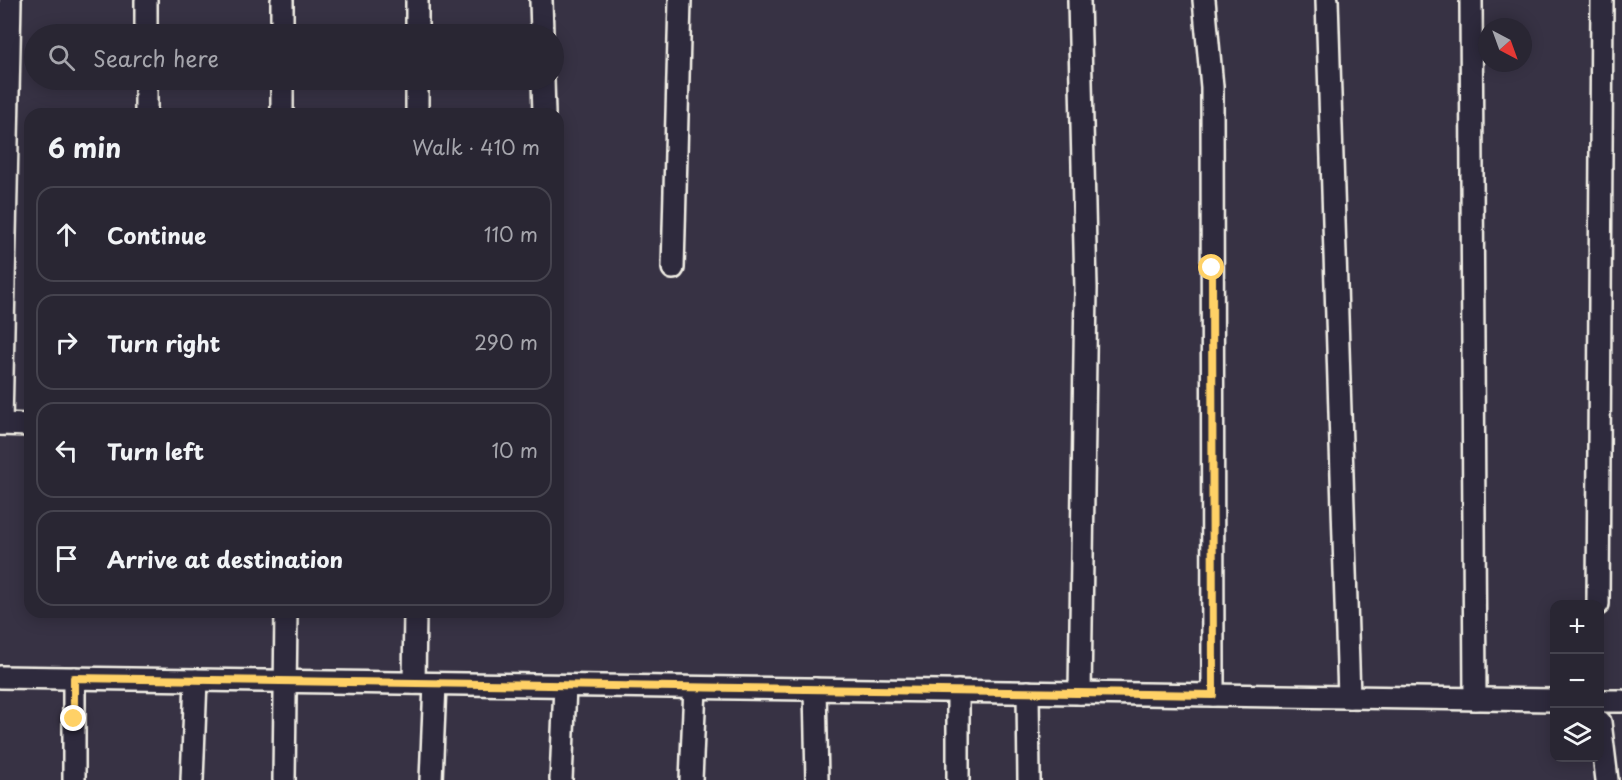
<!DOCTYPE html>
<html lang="en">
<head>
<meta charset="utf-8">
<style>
  :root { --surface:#292633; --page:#312e3b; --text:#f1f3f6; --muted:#a5a5ac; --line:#45434e }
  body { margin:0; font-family:"Playpen Sans",sans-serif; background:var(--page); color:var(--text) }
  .controls { position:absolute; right:18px; bottom:18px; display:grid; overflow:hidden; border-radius:12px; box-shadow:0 3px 15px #0003 }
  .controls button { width:54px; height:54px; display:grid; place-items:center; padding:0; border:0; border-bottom:2px solid var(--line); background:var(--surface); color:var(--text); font:30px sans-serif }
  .compass { position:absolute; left:1478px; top:18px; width:54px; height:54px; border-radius:50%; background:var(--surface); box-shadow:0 3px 15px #0003; rotate:139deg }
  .stop { position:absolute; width:18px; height:18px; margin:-14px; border:4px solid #ffd166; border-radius:50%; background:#fff }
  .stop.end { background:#ffd166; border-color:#fff; box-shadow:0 2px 6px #0008 }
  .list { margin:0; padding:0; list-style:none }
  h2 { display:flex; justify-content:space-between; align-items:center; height:78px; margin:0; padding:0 24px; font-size:26px }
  h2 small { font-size:20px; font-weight:400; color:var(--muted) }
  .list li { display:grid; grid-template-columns:39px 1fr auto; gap:18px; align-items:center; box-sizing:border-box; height:96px; margin:0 12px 12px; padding:0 12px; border:2px solid var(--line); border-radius:18px }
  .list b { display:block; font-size:22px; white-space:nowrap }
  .list em { font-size:20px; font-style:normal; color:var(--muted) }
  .icon { flex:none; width:33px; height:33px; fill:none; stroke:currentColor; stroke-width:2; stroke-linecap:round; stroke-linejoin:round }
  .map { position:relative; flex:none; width:1622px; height:780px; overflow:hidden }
  .search { position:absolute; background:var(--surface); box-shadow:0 3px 15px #0003; left:24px; top:24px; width:540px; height:66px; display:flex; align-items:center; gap:15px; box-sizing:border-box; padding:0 21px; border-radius:33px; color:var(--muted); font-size:22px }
  .panel { position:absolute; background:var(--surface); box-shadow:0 3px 15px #0003; left:24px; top:108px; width:540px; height:510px; border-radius:18px }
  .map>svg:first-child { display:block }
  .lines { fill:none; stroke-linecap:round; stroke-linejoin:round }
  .minor-casing { stroke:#f4f1e8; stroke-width:26 }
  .minor { stroke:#2f2a3d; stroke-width:21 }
  .route { stroke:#ffd166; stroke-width:8 }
</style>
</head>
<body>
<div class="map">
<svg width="1622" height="780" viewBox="0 0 1622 780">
  <rect width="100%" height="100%" fill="#373244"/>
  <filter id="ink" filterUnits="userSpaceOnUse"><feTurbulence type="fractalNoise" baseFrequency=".0167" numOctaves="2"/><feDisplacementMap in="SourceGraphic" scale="12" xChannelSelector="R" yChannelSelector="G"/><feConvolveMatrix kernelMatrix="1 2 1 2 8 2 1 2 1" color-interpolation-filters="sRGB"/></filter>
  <g filter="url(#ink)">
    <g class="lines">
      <defs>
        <g id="minor">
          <path d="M282 0V34"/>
          <path d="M541 0 542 34"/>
          <path d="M1079 0 1086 288 1080 693"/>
          <path d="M1204 0 1212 87 1213 695"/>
          <path d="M1327 0 1349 697"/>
          <path d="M1471 0 1475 699"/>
          <path d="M146 34V0"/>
          <path d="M417 34V0"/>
          <path d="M282 80V114"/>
          <path d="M543 80 544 114"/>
          <path d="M146 114V80"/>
          <path d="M417 114V80"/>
          <path d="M673 268 680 0"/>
          <path d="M0 424 30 425"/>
          <path d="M1 424 10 0"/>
          <path d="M1598 604 1602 0"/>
          <path d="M0 677 1554 700"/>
          <path d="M414 683 415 612"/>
          <path d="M815 689 817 780"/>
          <path d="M1028 692 1029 780"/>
          <path d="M1600 701H1622"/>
          <path d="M1600 722 1607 780"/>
          <path d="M74 780V678"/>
          <path d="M192 780 196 680"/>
          <path d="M284 780 286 612"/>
          <path d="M431 780 435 684"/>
          <path d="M561 780 565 686"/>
          <path d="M691 780 695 688"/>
          <path d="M958 780V691"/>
        </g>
      </defs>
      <use href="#minor" class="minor-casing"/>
      <use href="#minor" class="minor"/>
    </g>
  </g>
  <g class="lines" filter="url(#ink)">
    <path class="route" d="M74 719V678L1213 695 1212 268"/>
  </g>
</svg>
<div class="controls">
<button>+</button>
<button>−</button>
<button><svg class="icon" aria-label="layers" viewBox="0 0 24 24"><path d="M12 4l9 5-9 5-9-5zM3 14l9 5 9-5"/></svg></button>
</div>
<svg class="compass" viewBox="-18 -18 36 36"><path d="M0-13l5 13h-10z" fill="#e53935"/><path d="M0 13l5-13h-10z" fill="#a5a5ac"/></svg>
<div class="stop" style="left:1212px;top:268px"></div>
<div class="stop end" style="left:74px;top:719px"></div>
<div class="search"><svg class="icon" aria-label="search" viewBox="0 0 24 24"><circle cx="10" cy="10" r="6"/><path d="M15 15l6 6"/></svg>Search here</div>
<section class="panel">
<h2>6 min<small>Walk · 410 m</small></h2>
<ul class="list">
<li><svg class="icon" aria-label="ahead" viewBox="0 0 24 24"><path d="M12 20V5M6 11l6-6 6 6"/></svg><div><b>Continue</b></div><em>110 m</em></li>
<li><svg class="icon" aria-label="right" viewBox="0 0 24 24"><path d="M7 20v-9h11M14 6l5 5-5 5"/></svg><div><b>Turn right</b></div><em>290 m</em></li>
<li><svg class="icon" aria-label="left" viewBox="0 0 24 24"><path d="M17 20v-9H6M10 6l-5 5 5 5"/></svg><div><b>Turn left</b></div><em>10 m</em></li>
<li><svg class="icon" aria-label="arrive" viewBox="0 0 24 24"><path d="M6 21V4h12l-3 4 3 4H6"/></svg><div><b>Arrive at destination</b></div></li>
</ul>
</section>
</div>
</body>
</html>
